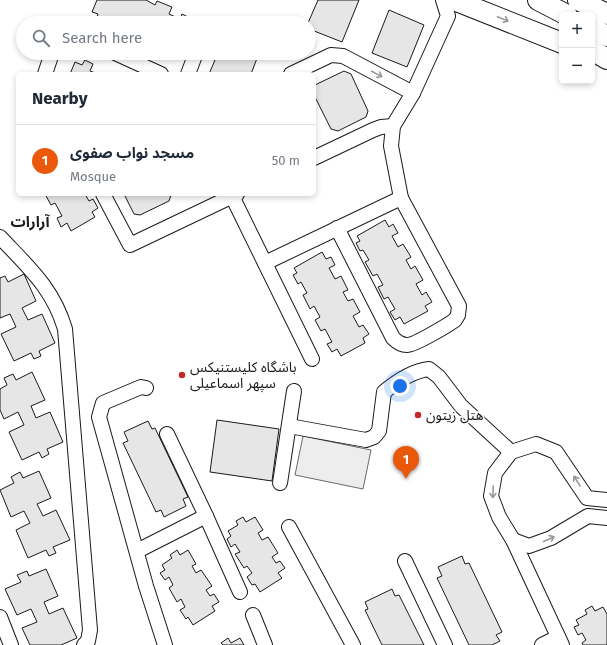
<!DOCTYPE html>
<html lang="en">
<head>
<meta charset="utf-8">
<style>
  :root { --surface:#fff; --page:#f6f6f7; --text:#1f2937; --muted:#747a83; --line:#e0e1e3; --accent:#ea580c }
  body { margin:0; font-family:"Fira Sans","Noto Sans Arabic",sans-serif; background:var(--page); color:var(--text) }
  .controls { position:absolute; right:12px; top:12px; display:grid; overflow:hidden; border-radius:6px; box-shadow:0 2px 6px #0003 }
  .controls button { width:36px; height:36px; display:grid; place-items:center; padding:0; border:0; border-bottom:1px solid var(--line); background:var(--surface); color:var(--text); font:20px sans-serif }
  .you { position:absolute; left:400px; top:386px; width:14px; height:14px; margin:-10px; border:3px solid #fff; border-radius:50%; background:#1a73e8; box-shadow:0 0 0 6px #1a73e833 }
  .badge { display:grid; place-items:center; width:26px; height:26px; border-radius:50%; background:var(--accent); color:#fff; font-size:13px; font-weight:700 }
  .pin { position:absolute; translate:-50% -33px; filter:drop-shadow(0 1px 2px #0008) }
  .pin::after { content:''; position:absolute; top:21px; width:14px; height:12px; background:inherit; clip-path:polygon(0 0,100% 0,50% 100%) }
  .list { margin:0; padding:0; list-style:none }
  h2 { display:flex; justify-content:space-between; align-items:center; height:52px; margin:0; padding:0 16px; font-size:17px }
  h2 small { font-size:13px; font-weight:400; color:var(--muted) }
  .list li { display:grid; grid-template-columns:26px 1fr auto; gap:12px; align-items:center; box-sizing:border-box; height:72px; padding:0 16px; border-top:1px solid var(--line) }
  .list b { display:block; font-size:15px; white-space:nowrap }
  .list p { margin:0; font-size:13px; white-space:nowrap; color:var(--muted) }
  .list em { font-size:13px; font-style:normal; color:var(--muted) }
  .icon { flex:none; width:22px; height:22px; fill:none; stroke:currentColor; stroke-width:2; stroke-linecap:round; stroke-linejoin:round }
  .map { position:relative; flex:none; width:607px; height:645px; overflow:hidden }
  .search { position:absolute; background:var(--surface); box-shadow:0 2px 6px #0003; left:16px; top:16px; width:300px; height:44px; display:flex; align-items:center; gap:10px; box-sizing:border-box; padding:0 14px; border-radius:22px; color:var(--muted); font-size:15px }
  .panel { position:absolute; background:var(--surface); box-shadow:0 2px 6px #0003; left:16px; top:72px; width:300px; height:124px; border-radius:6px }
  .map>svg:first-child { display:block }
  .built { fill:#ededed; stroke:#6a6a6a }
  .building { fill:#e6e6e6; stroke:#1a1a1a }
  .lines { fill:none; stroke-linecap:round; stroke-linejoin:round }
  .minor-casing { stroke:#1a1a1a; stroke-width:16 }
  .highway-casing { stroke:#1a1a1a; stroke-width:22 }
  .minor { stroke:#fff; stroke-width:14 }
  .highway { stroke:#fff; stroke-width:20 }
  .oneway { stroke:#989898 }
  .poi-dot { fill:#c62828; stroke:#fff; stroke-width:1.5 }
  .labels { text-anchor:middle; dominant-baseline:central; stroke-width:3; stroke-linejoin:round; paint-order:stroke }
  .poi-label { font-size:14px; fill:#1a1a1a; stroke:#fff; text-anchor:start }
  .neighbourhood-label { font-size:15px; font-weight:bold; fill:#1a1a1a; stroke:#fff }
</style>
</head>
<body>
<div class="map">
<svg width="607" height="645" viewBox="0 0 607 645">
  <rect width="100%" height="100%" fill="#fff"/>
  <path class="built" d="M303 436 371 450 363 489 295 475Z"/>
  <g class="building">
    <path d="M97 0H146L155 5 157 1 172 7 169 14 180 19 182 14 192 19 190 23H115L106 19 105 23 96 19 98 14 92 12Z"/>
    <path d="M318 0H359L342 42 309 29 308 23Z"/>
    <path d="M389 10 424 25 407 67 372 53Z"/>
    <path d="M218 53H259L251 74H209Z"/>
    <path d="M85 60 93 64 90 71 98 74H70L75 62 82 65Z"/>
    <path d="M344 71 351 74 368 111 366 117 338 131 331 129 314 95V90L315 85Z"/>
    <path d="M45 194H85L89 201 93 199 98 208 92 212 95 217 71 231 67 223 61 227 57 218 62 216 55 203 51 205Z"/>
    <path d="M124 194H171V195L169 201 140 215 134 214Z"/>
    <path d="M385 220 389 227 393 224 398 233 392 236 398 247 403 244 411 257 406 260 411 269 415 266 423 280 416 284 422 295 426 292 432 302 425 306 428 311 404 324 400 317 395 320 390 312 395 309 388 297 384 299 378 287 383 285 377 274 373 276 365 262 369 260 363 250 360 251 356 243 360 241 357 236Z"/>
    <path d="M322 252 326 259 331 257 335 265 329 268 335 279 341 276 348 290 343 292 348 301 353 299 360 312 353 316 359 327 363 325 369 334 363 338 365 343 341 356 337 349 332 352 327 344 332 342 325 329 321 331 315 320 320 317 314 306 310 309 303 295 307 293 301 282 298 284 293 275 297 273 294 268Z"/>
    <path d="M24 274 36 301 22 308 28 320 42 314 55 343 39 351 41 356 34 359 31 353 14 361 1 334 16 327 10 314 0 318V278L5 276 8 282Z"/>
    <path d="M32 372 45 400 31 406 36 418 50 412 63 442 47 449 49 454 42 458 39 452 22 460 9 432 24 425 18 412 4 419 0 410V389L7 385 4 378 13 374 16 380Z"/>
    <path d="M217 420 279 429 272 481 210 472Z"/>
    <path d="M148 421 152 429 155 428 188 497 183 499 186 506 164 517 161 510 156 512 123 443 128 441 124 432Z"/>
    <path d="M39 471 51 498 37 504 43 516 56 510 70 540 53 547 56 553 49 556 46 550 28 558 16 530 30 523 24 511 11 517 0 490 14 483 11 477 20 472 23 478Z"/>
    <path d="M243 517 246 522 255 517 263 530 258 533 262 540 268 537 278 553 272 557 276 563 280 561 285 568 278 573 282 578 260 592 255 584 252 585 247 577 252 573 247 566 244 568 235 554 240 552 235 544 231 547 227 539 231 536 228 531 238 525 236 521Z"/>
    <path d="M177 550 180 555 188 550 196 564 192 566 196 573 201 570 212 586 206 590 210 596 214 594 219 602 212 606 215 611 193 625 188 617 186 619 180 610 185 607 181 599 177 602 169 588 173 585 169 577 165 580 160 573 165 570 162 565 172 558 170 555Z"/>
    <path d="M462 556 465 564 469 563 502 632 496 635 500 641 492 645H469L437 578 442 576 438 567Z"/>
    <path d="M46 569 58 596 44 602 49 614 63 608 77 638 61 645H30L22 628 37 622 31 609 17 615 5 589 21 582 17 575 27 571 29 576Z"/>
    <path d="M392 589 395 596 399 595 424 645H382L365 610 368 609 365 602Z"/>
    <path d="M592 606 595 611 603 607 607 614V645H583L582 643 586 640 582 633 578 635 574 627 579 625 576 620 587 614 585 610Z"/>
    <path d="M228 638 231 643 240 638 244 645H223L221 643Z"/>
  </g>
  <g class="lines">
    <defs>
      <g id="minor">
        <path d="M115 53 161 74"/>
        <path d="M45 74 52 53"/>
        <path d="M188 74 196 53"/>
        <path d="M291 74 331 55 343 56 413 93"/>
        <path d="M314 158 373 130 381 127 393 126"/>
        <path d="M103 194 130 245 237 194"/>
        <path d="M232 196 312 359"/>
        <path d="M337 228 393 338C397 342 401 345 407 345 415 345 448 325 455 320L458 315 459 306 401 198 391 146 393 126 413 93 448 16 443 0"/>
        <path d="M0 237C28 267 53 288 65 329L90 630 88 641 84 645"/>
        <path d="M265 263 401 198"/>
        <path d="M146 388 141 387 103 403 99 417 146 586 165 645"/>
        <path d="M289 426 366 440 374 437 379 431 384 392C396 382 412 371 429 369L439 377 461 406 511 452"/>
        <path d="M167 434 206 516"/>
        <path d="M280 483 294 391"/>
        <path d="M289 527 353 645"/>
        <path d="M513 540 529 546 551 538 588 516 607 518"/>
        <path d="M137 551 206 516 240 592"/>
        <path d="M405 561 445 645"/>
        <path d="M253 615 265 645"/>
        <path d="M0 617 11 645"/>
        <path d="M542 645 558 637"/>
        <path d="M562 645 513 540 499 517 491 496 495 473 511 452 536 444 556 452 587 498 607 500"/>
      </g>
      <g id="highway">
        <path d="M454 0 562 43"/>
        <path d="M538 0 567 15"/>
        <path d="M578 0 607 14"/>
        <path d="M592 28 607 36"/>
        <path d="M592 50 607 59"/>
      </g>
    </defs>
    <use href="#minor" class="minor-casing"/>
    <use href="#highway" class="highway-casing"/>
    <use href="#minor" class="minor"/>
    <use href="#highway" class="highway"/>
  </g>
  <defs><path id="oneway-shaft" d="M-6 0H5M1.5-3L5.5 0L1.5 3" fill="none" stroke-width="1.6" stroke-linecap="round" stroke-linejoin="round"/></defs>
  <g class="oneway">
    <use href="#oneway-shaft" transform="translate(503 19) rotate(22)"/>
    <use href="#oneway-shaft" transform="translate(377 74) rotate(28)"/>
    <use href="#oneway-shaft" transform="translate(577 481) rotate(-122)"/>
    <use href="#oneway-shaft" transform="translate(493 492) rotate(92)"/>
    <use href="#oneway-shaft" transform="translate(549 539) rotate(-24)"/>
  </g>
  <g class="poi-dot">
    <circle cx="182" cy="375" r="4"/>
    <circle cx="418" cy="415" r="4"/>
  </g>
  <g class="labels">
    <g class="poi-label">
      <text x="190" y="367">باشگاه کلیستنیکس<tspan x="190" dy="16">سپهر اسماعیلی</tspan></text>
      <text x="426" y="415">هتل زیتون</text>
    </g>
    <g class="neighbourhood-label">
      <text x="30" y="222">آرارات</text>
    </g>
  </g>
</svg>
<div class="controls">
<button>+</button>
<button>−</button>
</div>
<div class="you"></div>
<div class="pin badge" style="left:406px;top:479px">1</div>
<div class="search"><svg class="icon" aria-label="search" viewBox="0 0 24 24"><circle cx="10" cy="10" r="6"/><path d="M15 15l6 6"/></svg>Search here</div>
<section class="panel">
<h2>Nearby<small></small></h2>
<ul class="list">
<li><span class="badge">1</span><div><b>مسجد نواب صفوی</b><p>Mosque</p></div><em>50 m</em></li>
</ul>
</section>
</div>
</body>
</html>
